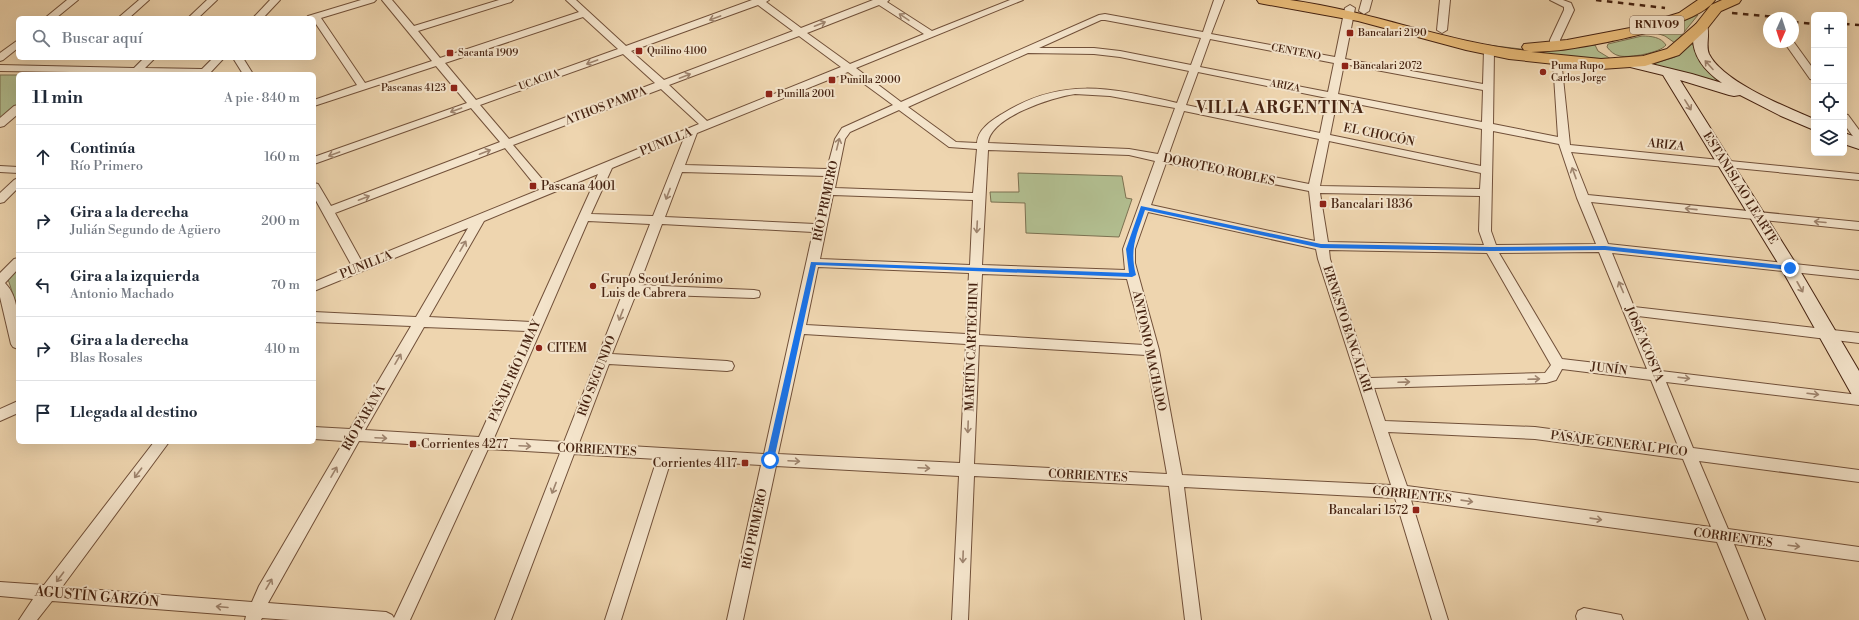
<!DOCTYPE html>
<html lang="es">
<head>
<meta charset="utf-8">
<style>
  :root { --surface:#fff; --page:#f6f6f7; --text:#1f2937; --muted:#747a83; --line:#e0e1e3 }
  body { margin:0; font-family:"Libre Bodoni",serif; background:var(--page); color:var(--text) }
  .controls { position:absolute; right:12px; top:12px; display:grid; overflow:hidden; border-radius:6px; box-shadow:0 4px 16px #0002 }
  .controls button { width:36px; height:36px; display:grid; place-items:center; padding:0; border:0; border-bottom:1px solid var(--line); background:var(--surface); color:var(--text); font:20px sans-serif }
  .compass { position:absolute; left:1763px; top:12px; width:36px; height:36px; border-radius:50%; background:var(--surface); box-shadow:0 4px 16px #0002; rotate:183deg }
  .stop { position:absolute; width:12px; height:12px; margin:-9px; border:3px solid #1a73e8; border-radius:50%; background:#fff }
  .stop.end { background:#1a73e8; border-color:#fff; box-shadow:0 1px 4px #0008 }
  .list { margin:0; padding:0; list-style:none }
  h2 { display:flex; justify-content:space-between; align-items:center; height:52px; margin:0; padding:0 16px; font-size:17px }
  h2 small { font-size:13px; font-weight:400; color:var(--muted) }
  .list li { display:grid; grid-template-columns:26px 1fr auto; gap:12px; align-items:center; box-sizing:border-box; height:64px; padding:0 16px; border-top:1px solid var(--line) }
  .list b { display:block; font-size:15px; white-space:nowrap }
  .list p { margin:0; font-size:13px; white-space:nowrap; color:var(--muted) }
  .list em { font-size:13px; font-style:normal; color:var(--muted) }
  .icon { flex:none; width:22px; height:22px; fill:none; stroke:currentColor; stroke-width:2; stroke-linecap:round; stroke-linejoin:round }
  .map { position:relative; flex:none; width:1859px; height:620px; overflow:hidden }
  .search { position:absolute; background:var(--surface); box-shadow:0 4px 16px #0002; left:16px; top:16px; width:300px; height:44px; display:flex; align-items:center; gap:10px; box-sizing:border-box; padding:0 14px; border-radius:6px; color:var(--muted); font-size:15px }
  .panel { position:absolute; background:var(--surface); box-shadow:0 4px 16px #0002; left:16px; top:72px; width:300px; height:372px; border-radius:6px }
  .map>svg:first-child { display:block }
  .green { fill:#b2be90; stroke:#7c7151 }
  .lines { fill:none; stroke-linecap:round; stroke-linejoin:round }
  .street-casing { stroke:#715039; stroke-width:2 }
  .secondary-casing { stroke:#472412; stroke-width:2 }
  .primary-casing { stroke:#472412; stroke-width:2 }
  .street { fill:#f4e4cb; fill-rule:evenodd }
  .secondary { fill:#f4e4cb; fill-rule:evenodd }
  .primary { fill:#e7ba78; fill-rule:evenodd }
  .rail { stroke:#472412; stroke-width:2.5; stroke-dasharray:5.5 5.5; stroke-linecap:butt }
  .oneway { stroke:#9e846e }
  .route { fill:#1a73e8 }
  .poi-dot { fill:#8f2418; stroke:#f4e4cb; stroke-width:1.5 }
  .labels { text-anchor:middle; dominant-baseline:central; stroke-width:4; stroke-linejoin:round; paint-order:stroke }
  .far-poi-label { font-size:10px; fill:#472412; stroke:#f4e4cb; text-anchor:start }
  .far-street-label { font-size:10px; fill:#472412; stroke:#f4e4cb }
  .shield { fill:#f4e4cb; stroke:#7b5e4a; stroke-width:1 }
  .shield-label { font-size:11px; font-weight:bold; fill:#472412 }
  .street-label { font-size:12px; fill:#472412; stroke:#f4e4cb }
  .poi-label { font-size:12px; fill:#472412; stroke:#f4e4cb; text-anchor:start }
  .near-street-label { font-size:14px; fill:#472412; stroke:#f4e4cb }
  .district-label { font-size:16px; font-weight:bold; letter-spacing:1px; fill:#472412; stroke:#f4e4cb }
</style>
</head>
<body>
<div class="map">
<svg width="1859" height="620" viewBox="0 0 1859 620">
  <rect width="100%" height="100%" fill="#eed5af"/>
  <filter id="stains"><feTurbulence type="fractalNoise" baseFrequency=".005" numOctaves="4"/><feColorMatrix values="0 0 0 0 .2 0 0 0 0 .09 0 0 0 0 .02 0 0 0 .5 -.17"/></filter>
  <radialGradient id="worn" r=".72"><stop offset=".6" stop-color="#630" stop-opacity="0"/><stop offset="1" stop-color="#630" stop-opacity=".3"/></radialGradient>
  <g class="green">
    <path d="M1698 15 1675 43 1665 36 1653 32Z"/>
    <path d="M1642 36C1651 36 1661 37 1666 45 1660 53 1629 58 1620 56 1614 55 1610 51 1607 47L1608 44Z"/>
    <path d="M1692 43 1698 56 1725 84 1652 64 1675 57Z"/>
    <path d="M1479 44 1529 50 1595 45 1598 51 1611 59 1559 57Z"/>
    <path d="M0 75H18V105L0 120Z"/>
    <path d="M1018 173 1122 176 1126 198 1132 199 1119 237 1026 233 1025 203 991 202 990 192H1019Z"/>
    <path d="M18 270V300L15 301 8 279Z"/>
  </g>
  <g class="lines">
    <defs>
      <g id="street">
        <path d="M67 0H78L56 18H45Z"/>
        <path d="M139 0H149L129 18H118Z"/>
        <path d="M207 0H217L198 18H188Z"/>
        <path d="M270 0H280L263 18H253Z"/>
        <path d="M361 0H376L374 2 321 18 365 83 432 61 382 0H392L414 26 499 0H513L511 2 418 31 440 58 579 12 566 0H576L626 46 752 0H769L766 2 801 28 873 0H889L887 2 932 31 1010 0H1023L856 68 901 102 1099 15 1105 14 1203 32 1214 0H1224L1211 34 1335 57 1345 8 1350 5 1355 8 1345 59 1483 84 1484 50 1489 47 1492 48 1494 50 1493 124 1558 137 1553 61 1555 59H1561L1570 145 1859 174V180L1571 152 1588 195 1859 222V230L1591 202 1608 244 1859 271V279L1612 253 1634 307 1859 333V343L1638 316 1661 371 1859 395V405L1666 382 1693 448 1859 470V482L1699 461 1728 529 1859 547V561L1734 544 1765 620H1749L1717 542 1411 500 1448 620H1432L1395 498 1184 487 1201 620H1185L1169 486 974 476 968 620H952L959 476 776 466 743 620H727L761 465 671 460 621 620H605L657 459 574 454 511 620H495L560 453 488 449 410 620H290L262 618 261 620H245L246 616 52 601 37 620H19L33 599 0 596V582L44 585 154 442H169L62 587 252 602 259 586 344 441 314 439V427L350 429 411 326 314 322V312L416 317 468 228 314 291V282L352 266 314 197V183L318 184 331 206 500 142 471 108 314 164V157L467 103 436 66 314 106V100L357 85 314 21V18H306L308 16ZM758 5 793 31 664 80 631 51ZM879 5 924 34 850 64 807 33ZM583 17 618 49 476 100 445 63ZM1101 20H1105L1201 38 1191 65 1120 51 1094 48H1039ZM799 36 841 67 707 121 669 85ZM1210 39 1334 63 1328 92 1200 67ZM1028 53 1094 54 1120 57 1189 71 1177 103C1111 88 1063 76 1002 114 991 121 978 129 977 143L956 142 908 107ZM623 54 655 83 509 139 480 105ZM1344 64 1483 90 1482 122 1338 94ZM848 72 893 105 842 128 835 139 827 169 685 165 697 133ZM1198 72 1327 98 1320 133 1186 105ZM661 89 699 124 548 186 513 145ZM1075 94 1110 96 1175 108 1158 154 1129 149 988 143C990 117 1053 97 1075 94ZM1337 100 1482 129 1481 166 1330 135ZM899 110 949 147 977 149 973 193 835 188 845 139 850 132ZM1184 111 1319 139 1309 184 1168 156ZM1493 131 1559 144 1577 198 1596 244 1496 245 1491 231ZM684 138 653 216 591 214 612 168ZM1329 141 1481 173 1480 189 1320 186ZM505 148 539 190 362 262 335 213ZM988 150 1129 155 1155 161 1123 249 1125 270 982 265ZM1166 163 1309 191 1315 241 1151 205ZM682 172 826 176 815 224 665 217ZM598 174 531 322 429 317 484 221ZM1320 193 1480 196 1479 231 1484 245 1328 242ZM833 195 973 200 970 265 820 259ZM1148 212 1316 249 1318 259 1391 485 1182 475 1159 350 1135 263V249ZM588 221 650 224 564 442 494 438ZM662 224 813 232 764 454 579 443 609 364 727 371 732 370 734 366 732 362 727 361 612 354 636 294 754 298 759 297 760 294 759 291 754 290 639 285ZM1329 250 1487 253 1551 365 1545 373 1370 378 1330 259ZM1599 252 1647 369 1562 359 1499 253ZM818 267 969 273 966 334 806 325ZM982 274 1127 279 1144 345 979 335ZM424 327 527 331 479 437 365 430ZM804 334 966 344 960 463 778 454ZM979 345 1146 355 1167 474 974 464ZM1562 369 1651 380 1678 446 1535 427 1385 421 1374 388 1546 383 1556 380ZM1388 432 1535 439 1683 459 1711 527 1407 486ZM359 441 474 448 394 618 392 615 386 612 268 603Z"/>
        <path d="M1362 0H1372L1369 11 1364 14 1359 11Z"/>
        <path d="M1440 0H1450L1447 30 1442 33 1437 30Z"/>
        <path d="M1550 0H1563L1571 3 1574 10 1560 40V46L1555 49 1550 46V40L1564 10V7Z"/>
        <path d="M18 40V48L3 60 0 61V53Z"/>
        <path d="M1793 41 1814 70V80L1810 79 1784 42Z"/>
        <path d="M144 58H155L145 68 202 69 213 58H224L209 74 0 71V65L134 68Z"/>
        <path d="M233 58H243L253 74H243Z"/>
        <path d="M18 105V114L4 126 0 127V118L14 106Z"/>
        <path d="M1844 114 1848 115 1859 130V140L1855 139 1844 124Z"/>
        <path d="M0 166 18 167V173L0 172Z"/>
        <path d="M18 178V188L4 202 0 203V193L14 180Z"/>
        <path d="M18 258V269L5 283C21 299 18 328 18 349L13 347 11 344 0 297V273L14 259Z"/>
        <path d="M18 401V413L0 421V409Z"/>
        <path d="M1584 608 1621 615 1623 620H1577L1576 616 1578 611Z"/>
      </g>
      <g id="secondary">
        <path d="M1701 23 1706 24C1711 32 1705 45 1709 54 1723 82 1786 107 1814 119V130L1781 116 1740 95 1734 96 1729 95 1680 80 1796 264 1859 371V397L1852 395 1781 268 1663 75 1626 66 1624 63 1626 60 1631 59 1692 74 1722 83C1706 72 1692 57 1693 36 1693 32 1694 28 1696 24Z"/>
        <path d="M1844 133 1859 138V149L1844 144Z"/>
      </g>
      <path id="primary" d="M1257 0C1268 0 1279 0 1290 0 1371 11 1448 43 1529 51L1524 50 1522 47 1524 44 1567 40 1630 28 1679 13 1698 0H1715C1696 27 1601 44 1568 49 1556 51 1543 51 1531 52L1601 59 1643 56 1667 49 1696 24 1711 5 1722 0H1741L1739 3 1721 11 1706 30 1679 55 1645 66 1601 69 1509 59 1466 50 1358 21 1264 4 1259 3Z"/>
    </defs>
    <use href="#street" class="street-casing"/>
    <use href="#secondary" class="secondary-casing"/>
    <use href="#primary" class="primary-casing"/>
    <use href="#street" class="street"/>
    <use href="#secondary" class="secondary"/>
    <use href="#primary" class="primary"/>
    <g class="rail">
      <path d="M1596 0 1665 8"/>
      <path d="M1732 13 1786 18"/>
      <path d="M1793 22 1814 24"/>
      <path d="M1844 24 1859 25"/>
    </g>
  </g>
  <defs><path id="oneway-shaft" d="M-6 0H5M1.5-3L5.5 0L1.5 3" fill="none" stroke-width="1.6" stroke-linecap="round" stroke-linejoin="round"/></defs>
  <g class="oneway">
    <use href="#oneway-shaft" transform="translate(904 17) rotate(-146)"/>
    <use href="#oneway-shaft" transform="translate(715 18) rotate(160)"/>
    <use href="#oneway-shaft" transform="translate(820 24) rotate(-21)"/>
    <use href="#oneway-shaft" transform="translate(592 62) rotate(160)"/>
    <use href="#oneway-shaft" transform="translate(1709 65) rotate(-132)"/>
    <use href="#oneway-shaft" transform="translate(685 76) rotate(-21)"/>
    <use href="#oneway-shaft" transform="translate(1688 105) rotate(58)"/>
    <use href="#oneway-shaft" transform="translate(456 110) rotate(160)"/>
    <use href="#oneway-shaft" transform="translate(838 144) rotate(-76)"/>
    <use href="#oneway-shaft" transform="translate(485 152) rotate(-21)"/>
    <use href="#oneway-shaft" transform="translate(334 154) rotate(160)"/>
    <use href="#oneway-shaft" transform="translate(1574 173) rotate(-110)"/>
    <use href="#oneway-shaft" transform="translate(668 194) rotate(111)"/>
    <use href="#oneway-shaft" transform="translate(364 198) rotate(-21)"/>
    <use href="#oneway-shaft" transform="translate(1691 209) rotate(-174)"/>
    <use href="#oneway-shaft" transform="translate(1820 222) rotate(-175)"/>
    <use href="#oneway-shaft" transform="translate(977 227) rotate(93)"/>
    <use href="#oneway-shaft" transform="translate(463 246) rotate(-60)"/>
    <use href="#oneway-shaft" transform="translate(1621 287) rotate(-113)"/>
    <use href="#oneway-shaft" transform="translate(1800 287) rotate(61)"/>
    <use href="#oneway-shaft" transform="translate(621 315) rotate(111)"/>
    <use href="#oneway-shaft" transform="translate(398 359) rotate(-60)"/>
    <use href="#oneway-shaft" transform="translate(1684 378) rotate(7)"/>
    <use href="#oneway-shaft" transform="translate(1534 379) rotate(-2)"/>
    <use href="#oneway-shaft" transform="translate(1404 382) rotate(-2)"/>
    <use href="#oneway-shaft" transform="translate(1813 394) rotate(7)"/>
    <use href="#oneway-shaft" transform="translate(968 427) rotate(92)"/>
    <use href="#oneway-shaft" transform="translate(381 438) rotate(3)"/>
    <use href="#oneway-shaft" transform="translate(525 446) rotate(3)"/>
    <use href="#oneway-shaft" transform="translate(794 461) rotate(3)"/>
    <use href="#oneway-shaft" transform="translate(924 468) rotate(3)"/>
    <use href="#oneway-shaft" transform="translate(334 472) rotate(-60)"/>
    <use href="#oneway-shaft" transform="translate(138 473) rotate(127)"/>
    <use href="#oneway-shaft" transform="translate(554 488) rotate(111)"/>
    <use href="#oneway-shaft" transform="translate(1467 501) rotate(8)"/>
    <use href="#oneway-shaft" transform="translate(1596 519) rotate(8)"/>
    <use href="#oneway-shaft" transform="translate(1794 546) rotate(7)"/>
    <use href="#oneway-shaft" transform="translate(963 557) rotate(92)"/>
    <use href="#oneway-shaft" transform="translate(60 577) rotate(127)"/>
    <use href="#oneway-shaft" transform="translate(269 584) rotate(-60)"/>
    <use href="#oneway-shaft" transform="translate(222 607) rotate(-175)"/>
  </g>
  <path class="route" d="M1141 206 1321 244 1491 247 1605 246 1790 266 1793 268 1790 270 1605 250 1491 251 1321 248 1145 210C1137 235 1129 248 1136 275L1132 277 816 265 774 460 770 463 767 462 766 460 811 262 1129 273 1126 249Z"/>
  <g class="poi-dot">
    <rect x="1346" y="29" width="8" height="8" rx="2"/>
    <rect x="635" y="47" width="8" height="8" rx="2"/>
    <rect x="446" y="49" width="8" height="8" rx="2"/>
    <rect x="1341" y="62" width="8" height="8" rx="2"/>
    <circle cx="1543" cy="72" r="4"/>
    <rect x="828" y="76" width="8" height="8" rx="2"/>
    <rect x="450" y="84" width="8" height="8" rx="2"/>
    <rect x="765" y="90" width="8" height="8" rx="2"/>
    <rect x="529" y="182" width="8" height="8" rx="2"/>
    <rect x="1319" y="200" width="8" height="8" rx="2"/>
    <circle cx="593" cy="286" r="4"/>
    <circle cx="539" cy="348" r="4"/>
    <rect x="409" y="440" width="8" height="8" rx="2"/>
    <rect x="741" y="459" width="8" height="8" rx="2"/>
    <rect x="1412" y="506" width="8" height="8" rx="2"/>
  </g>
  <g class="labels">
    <g class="far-poi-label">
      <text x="1358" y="33">Bancalari 2190</text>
      <text x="647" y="51">Quilino 4100</text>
      <text x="458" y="53">Sacanta 1909</text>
      <text x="1353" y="66">Bancalari 2072</text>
      <text x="1551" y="66">Puma Rupo<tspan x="1551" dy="12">Carlos Jorge</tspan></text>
      <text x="840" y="80">Punilla 2000</text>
      <text x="446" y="88" text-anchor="end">Pascanas 4123</text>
      <text x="777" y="94">Punilla 2001</text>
    </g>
    <g class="far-street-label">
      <text transform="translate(1296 52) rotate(11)">CENTENO</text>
      <text transform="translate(539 80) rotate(-20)">UCACHA</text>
      <text transform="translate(1285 86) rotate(11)">ARIZA</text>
    </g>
    <rect class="shield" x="1630" y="16" width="54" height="18" rx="3"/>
    <g class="shield-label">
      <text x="1657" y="25">RN1V09</text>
    </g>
    <g class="street-label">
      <text transform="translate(606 106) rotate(-21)">ATHOS PAMPA</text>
      <text transform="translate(1379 135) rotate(12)">EL CHOCÓN</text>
      <text transform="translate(666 142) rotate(-22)">PUNILLA</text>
      <text transform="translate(1666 145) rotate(6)">ARIZA</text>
      <text transform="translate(1219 170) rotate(12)">DOROTEO ROBLES</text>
      <text transform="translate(1740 188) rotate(58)">ESTANISLAO LEARTE</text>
      <text transform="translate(826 201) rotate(-78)">RÍO PRIMERO</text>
      <text transform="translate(366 265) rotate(-22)">PUNILLA</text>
      <text transform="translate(1347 329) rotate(72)">ERNESTO BANCALARI</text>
      <text transform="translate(1644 344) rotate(67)">JOSÉ ACOSTA</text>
      <text transform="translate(972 347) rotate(-88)">MARTÍN CARTECHINI</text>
      <text transform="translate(1149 351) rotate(78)">ANTONIO MACHADO</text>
      <text transform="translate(1609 369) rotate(7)">JUNÍN</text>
      <text transform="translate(515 371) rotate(-66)">PASAJE RÍO LIMAY</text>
      <text transform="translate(597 376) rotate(-69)">RÍO SEGUNDO</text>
      <text transform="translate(364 418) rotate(-60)">RÍO PARANÁ</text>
      <text transform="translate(1619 444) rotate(7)">PASAJE GENERAL PICO</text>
      <text transform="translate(597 450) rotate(3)">CORRIENTES</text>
      <text transform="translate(1088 476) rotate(3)">CORRIENTES</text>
      <text transform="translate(1412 495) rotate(6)">CORRIENTES</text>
      <text transform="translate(755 529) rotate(-78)">RÍO PRIMERO</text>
      <text transform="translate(1733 538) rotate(8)">CORRIENTES</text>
    </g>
    <g class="poi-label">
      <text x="541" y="186">Pascana 4001</text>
      <text x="1331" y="204">Bancalari 1836</text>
      <text x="601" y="279">Grupo Scout Jerónimo<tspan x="601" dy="14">Luis de Cabrera</tspan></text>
      <text x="547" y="348">CITEM</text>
      <text x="421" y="444">Corrientes 4277</text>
      <text x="737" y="463" text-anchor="end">Corrientes 4117</text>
      <text x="1408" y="510" text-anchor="end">Bancalari 1572</text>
    </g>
    <g class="near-street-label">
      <text transform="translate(97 597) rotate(5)">AGUSTÍN GARZÓN</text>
    </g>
    <g class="district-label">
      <text x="1280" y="108">VILLA ARGENTINA</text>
    </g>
  </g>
  <rect width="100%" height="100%" filter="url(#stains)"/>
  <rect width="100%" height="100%" fill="url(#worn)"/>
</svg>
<div class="controls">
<button>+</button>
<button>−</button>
<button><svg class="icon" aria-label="locate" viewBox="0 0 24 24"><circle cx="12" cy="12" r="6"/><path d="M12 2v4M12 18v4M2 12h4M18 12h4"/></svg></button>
<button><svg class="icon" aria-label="layers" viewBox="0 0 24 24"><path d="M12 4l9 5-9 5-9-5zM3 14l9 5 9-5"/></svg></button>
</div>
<svg class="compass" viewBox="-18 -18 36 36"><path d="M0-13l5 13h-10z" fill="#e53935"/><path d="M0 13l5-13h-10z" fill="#747a83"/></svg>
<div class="stop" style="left:770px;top:460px"></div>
<div class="stop end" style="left:1790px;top:268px"></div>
<div class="search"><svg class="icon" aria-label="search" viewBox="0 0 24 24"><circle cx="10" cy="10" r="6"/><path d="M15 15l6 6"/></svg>Buscar aquí</div>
<section class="panel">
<h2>11 min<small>A pie · 840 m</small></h2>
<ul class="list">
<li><svg class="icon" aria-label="ahead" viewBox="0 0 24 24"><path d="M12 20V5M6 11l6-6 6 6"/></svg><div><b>Continúa</b><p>Río Primero</p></div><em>160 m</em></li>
<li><svg class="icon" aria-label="right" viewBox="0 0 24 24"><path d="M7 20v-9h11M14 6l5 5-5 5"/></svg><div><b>Gira a la derecha</b><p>Julián Segundo de Agüero</p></div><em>200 m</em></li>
<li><svg class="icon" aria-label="left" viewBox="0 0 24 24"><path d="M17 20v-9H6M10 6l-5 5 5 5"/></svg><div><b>Gira a la izquierda</b><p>Antonio Machado</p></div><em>70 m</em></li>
<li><svg class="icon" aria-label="right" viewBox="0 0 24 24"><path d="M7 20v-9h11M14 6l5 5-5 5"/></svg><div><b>Gira a la derecha</b><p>Blas Rosales</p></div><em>410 m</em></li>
<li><svg class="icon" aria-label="arrive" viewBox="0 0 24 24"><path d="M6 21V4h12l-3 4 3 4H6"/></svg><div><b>Llegada al destino</b></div></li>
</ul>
</section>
</div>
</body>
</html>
